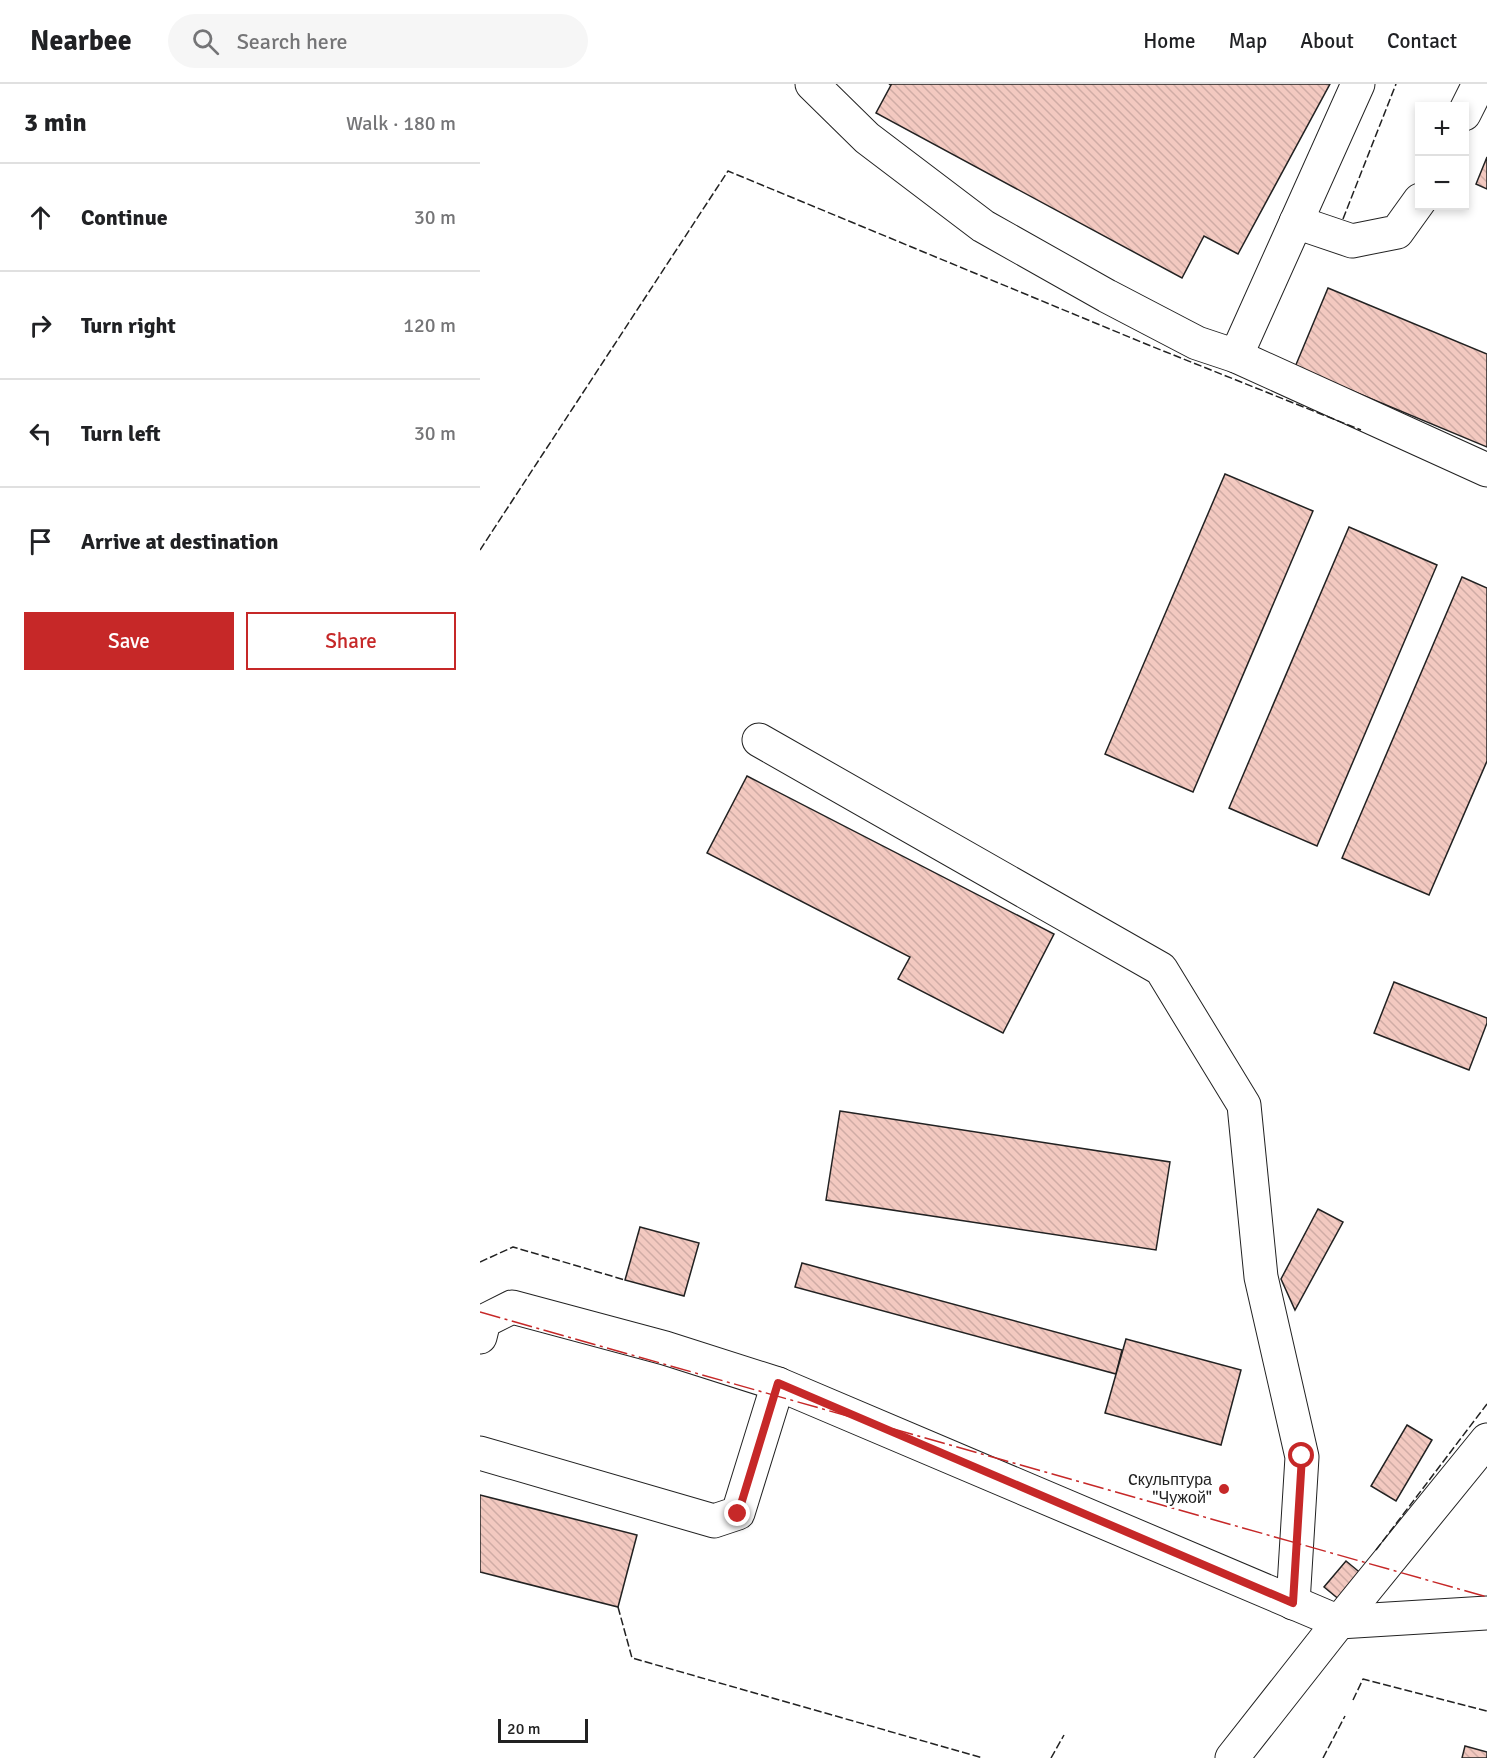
<!DOCTYPE html>
<html lang="en">
<head>
<meta charset="utf-8">
<style>
  :root { --surface:#fff; --page:#f6f6f6; --text:#202124; --muted:#757577; --line:#e0e0e0; --accent:#c62828 }
  body { margin:0; font-family:Signika,sans-serif; background:var(--page); color:var(--text) }
  .controls { position:absolute; right:18px; top:18px; display:grid; overflow:hidden; border-radius:0px; box-shadow:0 3px 9px #0003 }
  .controls button { width:54px; height:54px; display:grid; place-items:center; padding:0; border:0; border-bottom:2px solid var(--line); background:var(--surface); color:var(--text); font:30px sans-serif }
  .scale { position:absolute; left:18px; bottom:15px; width:90px; box-sizing:border-box; padding-left:6px; border:3px solid #222; border-top:0; font-size:16px; line-height:21px; white-space:nowrap; color:#222; -webkit-text-stroke:4px #fff; paint-order:stroke }
  .stop { position:absolute; width:18px; height:18px; margin:-14px; border:4px solid #c62828; border-radius:50%; background:#fff }
  .stop.end { background:#c62828; border-color:#fff; box-shadow:0 2px 6px #0008 }
  .list { margin:0; padding:0; list-style:none }
  h2 { display:flex; justify-content:space-between; align-items:center; height:78px; margin:0; padding:0 24px; font-size:26px }
  h2 small { font-size:20px; font-weight:400; color:var(--muted) }
  .list li { display:grid; grid-template-columns:39px 1fr auto; gap:18px; align-items:center; box-sizing:border-box; height:108px; padding:0 24px; border-top:2px solid var(--line) }
  .list b { display:block; font-size:22px; white-space:nowrap }
  .list em { font-size:20px; font-style:normal; color:var(--muted) }
  .actions { display:flex; gap:12px; padding:18px 24px }
  .actions a { flex:1; padding:14px 0; border:2px solid var(--accent); border-radius:0px; text-align:center; font-size:21px; color:var(--accent) }
  .actions .main { background:var(--accent); color:#fff }
  .icon { flex:none; width:33px; height:33px; fill:none; stroke:currentColor; stroke-width:2; stroke-linecap:round; stroke-linejoin:round }
  .map { position:relative; flex:none; width:1007px; height:1674px; overflow:hidden }
  header { display:flex; align-items:center; gap:36px; box-sizing:border-box; height:84px; padding:0 30px; background:var(--surface); border-bottom:2px solid var(--line) }
  header strong { font-size:28px }
  nav { display:flex; gap:33px; margin-inline-start:auto; font-size:21px }
  .search { width:420px; height:54px; background:var(--page); display:flex; align-items:center; gap:15px; box-sizing:border-box; padding:0 21px; border-radius:33px; color:var(--muted); font-size:22px }
  main { display:flex }
  aside { flex:1; background:var(--surface) }
  .map>svg:first-child { display:block }
  .building { fill:url(#building-back-hatch); stroke:#222; stroke-width:1.5 }
  .lines { fill:none; stroke-linecap:round; stroke-linejoin:round }
  .minor-casing { stroke:#222; stroke-width:35 }
  .minor { stroke:#fff; stroke-width:33 }
  .fence { stroke:#222; stroke-width:1.5; stroke-dasharray:8 3; stroke-linecap:butt }
  .power { stroke:#c62828; stroke-width:1.5; stroke-dasharray:21 4.5 3 4.5; stroke-linecap:butt }
  .route { stroke:#c62828; stroke-width:8 }
  .poi-dot { fill:#c62828; stroke:#fff; stroke-width:2 }
  .labels { text-anchor:middle; dominant-baseline:central; stroke-width:4.5; stroke-linejoin:round; paint-order:stroke }
  .poi-label { font-size:16px; fill:#222; stroke:#fff; text-anchor:end }
</style>
</head>
<body>
<header>
<strong>Nearbee</strong>
<div class="search"><svg class="icon" aria-label="search" viewBox="0 0 24 24"><circle cx="10" cy="10" r="6"/><path d="M15 15l6 6"/></svg>Search here</div>
<nav><a>Home</a><a>Map</a><a>About</a><a>Contact</a></nav>
</header>
<main>
<aside>
<h2>3 min<small>Walk · 180 m</small></h2>
<ul class="list">
<li><svg class="icon" aria-label="ahead" viewBox="0 0 24 24"><path d="M12 20V5M6 11l6-6 6 6"/></svg><div><b>Continue</b></div><em>30 m</em></li>
<li><svg class="icon" aria-label="right" viewBox="0 0 24 24"><path d="M7 20v-9h11M14 6l5 5-5 5"/></svg><div><b>Turn right</b></div><em>120 m</em></li>
<li><svg class="icon" aria-label="left" viewBox="0 0 24 24"><path d="M17 20v-9H6M10 6l-5 5 5 5"/></svg><div><b>Turn left</b></div><em>30 m</em></li>
<li><svg class="icon" aria-label="arrive" viewBox="0 0 24 24"><path d="M6 21V4h12l-3 4 3 4H6"/></svg><div><b>Arrive at destination</b></div></li>
</ul>
<div class="actions"><a class="main">Save</a><a>Share</a></div>
</aside>
<div class="map">
<svg width="1007" height="1674" viewBox="0 0 1007 1674">
  <defs>
    <pattern id="building-back-hatch" width="6" height="6" patternUnits="userSpaceOnUse" patternTransform="scale(1.5)"><rect width="6" height="6" fill="#f3c9c0"/><path d="M-1 5l2 2M0 0l6 6M5-1l2 2" fill="none" stroke="#d0aca5"/></pattern>
  </defs>
  <rect width="100%" height="100%" fill="#fff"/>
  <g class="building">
    <path d="M409 0H850L758 170 724 152 702 194 396 29 411 1Z"/>
    <path d="M1007 73V105L996 100Z"/>
    <path d="M848 204 1007 270V363L815 283Z"/>
    <path d="M745 390 833 427 713 708 625 670Z"/>
    <path d="M869 443 957 481 837 762 749 724Z"/>
    <path d="M982 493 1007 504V677L949 811 862 774Z"/>
    <path d="M267 692 574 850 523 949 418 895 430 873 227 769Z"/>
    <path d="M914 898 1007 934V939L989 986 894 949Z"/>
    <path d="M360 1027 690 1078 676 1166 346 1116Z"/>
    <path d="M838 1125 863 1138 815 1226 801 1195Z"/>
    <path d="M160 1143 219 1159 204 1212 145 1196Z"/>
    <path d="M322 1179 642 1266 636 1290 315 1203Z"/>
    <path d="M646 1255 761 1286 741 1361 625 1329Z"/>
    <path d="M927 1341 952 1356 916 1417 891 1402Z"/>
    <path d="M0 1411 157 1451 138 1523 0 1488Z"/>
    <path d="M866 1477 883 1491 861 1517 844 1503Z"/>
    <path d="M985 1662 1007 1668V1674H982Z"/>
  </g>
  <g class="lines">
    <defs>
      <g id="minor">
        <path d="M332 0 387 54 503 142 627 212 717 259 756 272 878 0"/>
        <path d="M984 30 999 0"/>
        <path d="M816 138 872 157 917 148 940 116"/>
        <path d="M756 272 1007 386"/>
        <path d="M279 656 681 885 764 1021 781 1193 822 1373 813 1519"/>
        <path d="M0 1253 4 1237 32 1223 185 1264 298 1300 859 1538 1007 1529"/>
        <path d="M0 1369 234 1437 258 1429 298 1300"/>
        <path d="M752 1674 859 1538 1007 1356"/>
      </g>
    </defs>
    <use href="#minor" class="minor-casing"/>
    <use href="#minor" class="minor"/>
    <g class="fence">
      <path d="M863 135 916 0"/>
      <path d="M0 466 248 87 666 260 881 346"/>
      <path d="M0 1178 33 1163 145 1196"/>
      <path d="M896 1466 1007 1320"/>
      <path d="M138 1523 152 1574 503 1674"/>
      <path d="M873 1616 883 1595 1007 1627"/>
      <path d="M571 1674 584 1651"/>
      <path d="M843 1674 865 1632"/>
    </g>
    <path class="power" d="M0 1228 1007 1513"/>
  </g>
  <g class="lines">
    <path class="route" d="M258 1430 298 1299 813 1519 822 1372"/>
  </g>
  <circle class="poi-dot" cx="744" cy="1405" r="6"/>
  <g class="labels">
    <g class="poi-label">
      <text x="732" y="1396">Cкульптура<tspan x="732" dy="18">"Чужой"</tspan></text>
    </g>
  </g>
</svg>
<div class="controls">
<button>+</button>
<button>−</button>
</div>
<div class="scale">20 m</div>
<div class="stop" style="left:822px;top:1372px"></div>
<div class="stop end" style="left:258px;top:1430px"></div>
</div>
</main>
</body>
</html>
